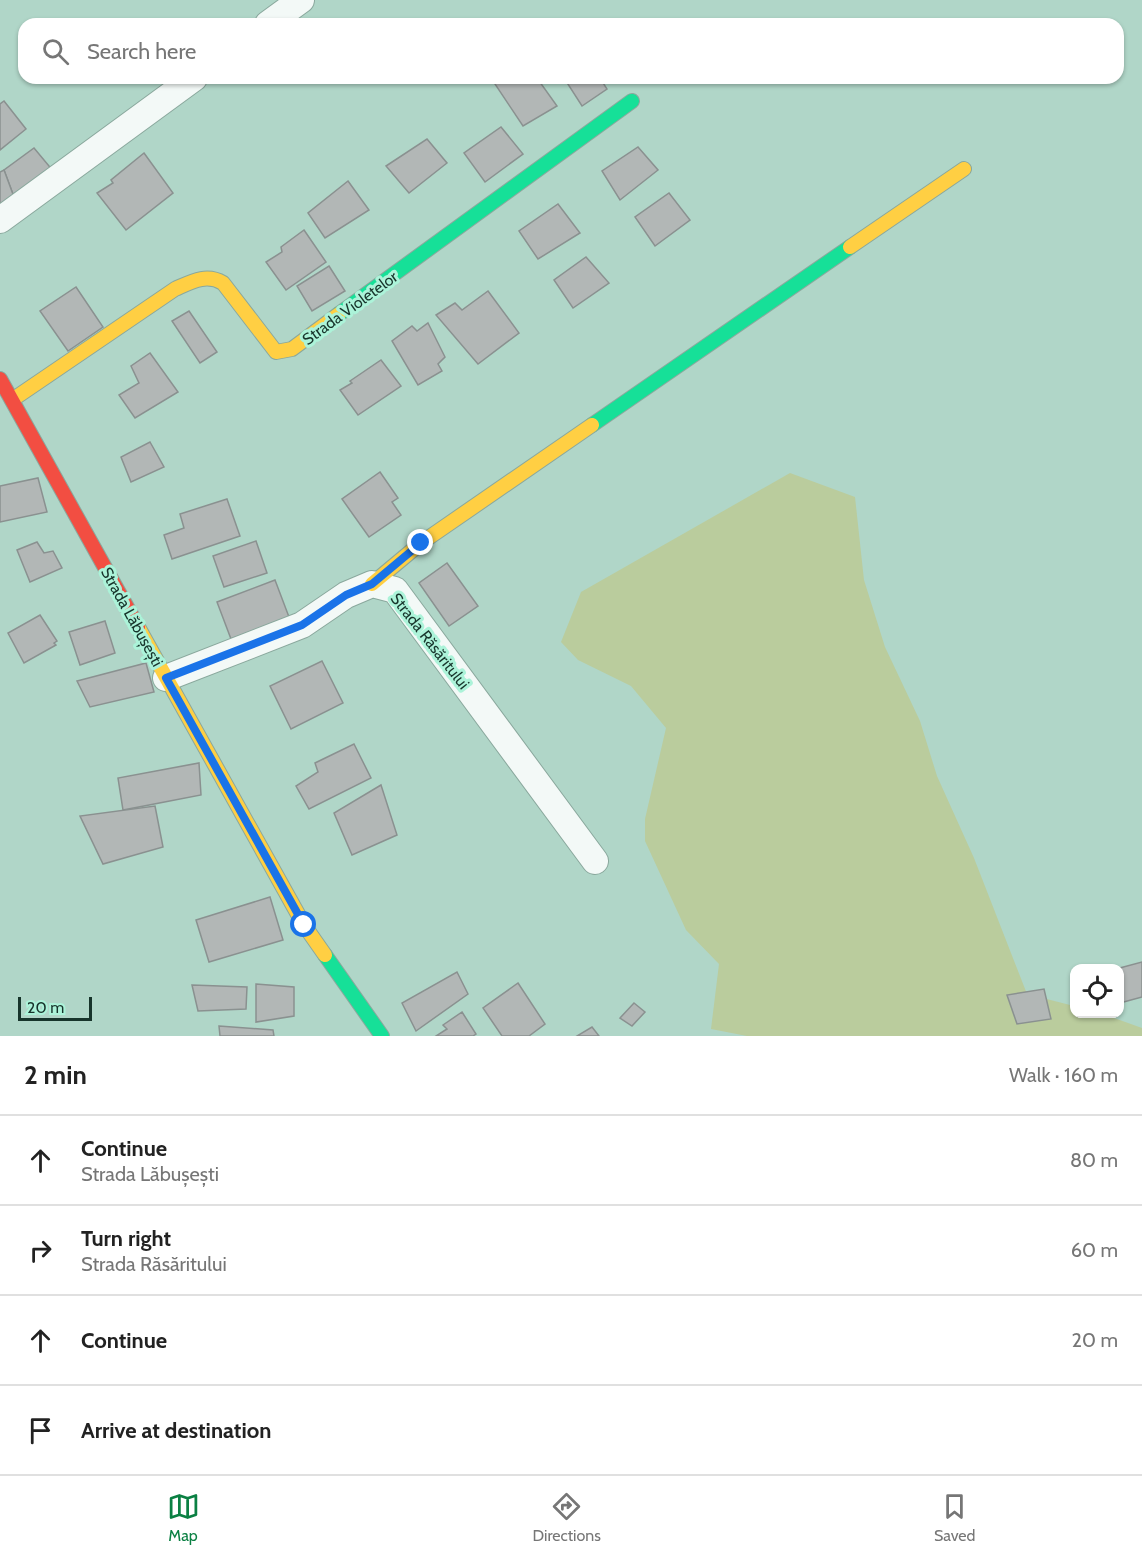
<!DOCTYPE html>
<html lang="en">
<head>
<meta charset="utf-8">
<style>
  :root { --surface:#fff; --page:#f6f6f6; --text:#222; --muted:#767676; --line:#e0e0e0; --accent:#0b8043 }
  body { margin:0; font-family:Cabin,sans-serif; background:var(--page); color:var(--text) }
  .controls { position:absolute; right:18px; bottom:18px; display:grid; overflow:hidden; border-radius:12px; box-shadow:0 2px 4px #0004 }
  .controls button { width:54px; height:54px; display:grid; place-items:center; padding:0; border:0; border-bottom:2px solid var(--line); background:var(--surface); color:var(--text); font:30px sans-serif }
  .scale { position:absolute; left:18px; bottom:15px; width:74px; box-sizing:border-box; padding-left:6px; border:3px solid #17342b; border-top:0; font-size:16px; line-height:21px; white-space:nowrap; color:#17342b; -webkit-text-stroke:4px #acf3d9; paint-order:stroke }
  .stop { position:absolute; width:18px; height:18px; margin:-14px; border:4px solid #1a73e8; border-radius:50%; background:#fff }
  .stop.end { background:#1a73e8; border-color:#fff; box-shadow:0 2px 6px #0008 }
  .list { margin:0; padding:0; list-style:none }
  h2 { display:flex; justify-content:space-between; align-items:center; height:78px; margin:0; padding:0 24px; font-size:26px }
  h2 small { font-size:20px; font-weight:400; color:var(--muted) }
  .list li { display:grid; grid-template-columns:39px 1fr auto; gap:18px; align-items:center; box-sizing:border-box; height:90px; padding:0 24px; border-top:2px solid var(--line) }
  .list b { display:block; font-size:22px; white-space:nowrap }
  .list p { margin:0; font-size:20px; white-space:nowrap; color:var(--muted) }
  .list em { font-size:20px; font-style:normal; color:var(--muted) }
  .icon { flex:none; width:33px; height:33px; fill:none; stroke:currentColor; stroke-width:2; stroke-linecap:round; stroke-linejoin:round }
  .map { position:relative; flex:none; width:1142px; height:1036px; overflow:hidden }
  .search { position:absolute; background:var(--surface); box-shadow:0 2px 4px #0004; left:18px; right:18px; top:18px; height:66px; display:flex; align-items:center; gap:15px; box-sizing:border-box; padding:0 21px; border-radius:18px; color:var(--muted); font-size:22px }
  .sheet { height:438px; background:var(--surface) }
  nav { display:flex; justify-content:space-around; align-items:center; box-sizing:border-box; height:84px; border-top:2px solid var(--line); background:var(--surface); font-size:16px; color:var(--muted) }
  nav a { display:grid; justify-items:center; gap:3px }
  nav .on { color:var(--accent) }
  .map>svg:first-child { display:block }
  .green { fill:#bacc9d }
  .building { fill:#b2b7b6; stroke:#8a9190; stroke-width:1.5 }
  .lines { fill:none; stroke-linecap:round; stroke-linejoin:round }
  .street-casing { stroke:#8aa89d; stroke-width:28 }
  .fast-casing { stroke:#8aa89d; stroke-width:16 }
  .slow-casing { stroke:#8aa89d; stroke-width:16 }
  .jam-casing { stroke:#8aa89d; stroke-width:16 }
  .street { stroke:#f3f9f7; stroke-width:26 }
  .fast { stroke:#16e098; stroke-width:14 }
  .slow { stroke:#ffcf43; stroke-width:14 }
  .jam { stroke:#f24e42; stroke-width:14 }
  .route { stroke:#1a73e8; stroke-width:8 }
  .labels { text-anchor:middle; dominant-baseline:central; stroke-width:6; stroke-linejoin:round; paint-order:stroke }
  .street-label { font-size:16px; fill:#17342b; stroke:#acf3d9 }
</style>
</head>
<body>
<div class="map">
<svg width="1142" height="1036" viewBox="0 0 1142 1036">
  <rect width="100%" height="100%" fill="#b0d6c8"/>
  <path class="green" d="M790 473 855 497 864 580 885 647 920 721 937 776 974 858 1027 994 1074 1006V1014H1103L1142 1028V1036H747L711 1029 719 964 686 930 645 841V819L666 728 631 686 578 660 561 642 581 592Z"/>
  <g class="building">
    <path d="M491 78H537L557 106 523 126Z"/>
    <path d="M564 78H600L607 89 582 106Z"/>
    <path d="M4 101 26 129 0 150V104Z"/>
    <path d="M501 127 523 154 485 182 464 153Z"/>
    <path d="M427 139 447 163 409 193 386 166Z"/>
    <path d="M638 147 658 170 620 200 602 171Z"/>
    <path d="M34 148 54 172 14 197 4 170Z"/>
    <path d="M144 153 173 193 126 230 97 193 113 183 111 180Z"/>
    <path d="M4 170 14 197 0 206V172Z"/>
    <path d="M348 181 369 210 325 238 308 213Z"/>
    <path d="M669 193 690 220 655 246 635 217Z"/>
    <path d="M558 204 580 233 538 259 519 231Z"/>
    <path d="M304 230 326 262 286 290 266 262 282 252 281 247Z"/>
    <path d="M586 257 609 283 573 308 554 280Z"/>
    <path d="M329 266 345 291 312 311 297 286Z"/>
    <path d="M76 287 103 327 68 351 40 311Z"/>
    <path d="M488 291 519 333 478 364 436 315 455 303 462 310Z"/>
    <path d="M189 311 217 352 200 363 172 321Z"/>
    <path d="M428 323 445 357 438 364 442 371 418 385 392 341 412 326 417 331Z"/>
    <path d="M150 353 178 392 135 418 119 395 139 383 131 366Z"/>
    <path d="M381 360 401 386 358 415 340 390 352 383 350 381Z"/>
    <path d="M150 442 164 467 131 482 121 457Z"/>
    <path d="M380 472 398 498 392 502 401 515 369 537 342 499Z"/>
    <path d="M38 478 47 512 0 522V486Z"/>
    <path d="M227 499 240 536 172 559 164 535 184 528 180 514Z"/>
    <path d="M256 541 267 573 224 587 213 556Z"/>
    <path d="M37 542 44 553 53 551 62 568 30 582 17 550Z"/>
    <path d="M447 563 478 606 449 626 419 583Z"/>
    <path d="M275 580 289 617 231 639 217 602Z"/>
    <path d="M40 615 57 641 54 643 56 645 24 663 8 633Z"/>
    <path d="M105 621 115 653 80 665 69 632Z"/>
    <path d="M322 661 343 703 291 729 270 686Z"/>
    <path d="M146 663 154 692 90 707 77 681Z"/>
    <path d="M354 744 371 778 309 809 296 786 318 772 315 763Z"/>
    <path d="M199 763 201 795 123 810 118 778Z"/>
    <path d="M381 785 397 835 352 855 334 813Z"/>
    <path d="M155 806 163 847 103 864 80 816Z"/>
    <path d="M270 897 283 940 209 962 196 920Z"/>
    <path d="M1142 962V997L1120 1003V969H1116Z"/>
    <path d="M457 972 468 994 416 1031 402 1003Z"/>
    <path d="M518 983 545 1024 529 1036H502L483 1008Z"/>
    <path d="M256 984 294 987V1016L256 1022Z"/>
    <path d="M192 985 247 987 246 1009 198 1011Z"/>
    <path d="M1044 989 1051 1019 1017 1024 1007 995Z"/>
    <path d="M634 1003 645 1012 632 1026 620 1018Z"/>
    <path d="M462 1012 476 1034 473 1036H436L447 1029 443 1025Z"/>
    <path d="M219 1026 273 1030 274 1036H220Z"/>
    <path d="M592 1027 599 1036H577Z"/>
  </g>
  <g class="lines">
    <defs>
      <g id="street">
        <path d="M268 24 301 0"/>
        <path d="M0 220 194 78"/>
        <path d="M166 678 302 625 346 595 372 584 395 590 595 861"/>
      </g>
      <g id="fast">
        <path d="M339 314 632 101"/>
        <path d="M592 425 850 247"/>
        <path d="M325 955 382 1036"/>
      </g>
      <g id="slow">
        <path d="M850 247 964 169"/>
        <path d="M12 400 175 289C191 282 206 273 223 283L276 352 292 349 339 314"/>
        <path d="M372 584 421 543 592 425"/>
        <path d="M138 627 304 925 325 955"/>
      </g>
      <path id="jam" d="M0 379 138 627"/>
    </defs>
    <use href="#street" class="street-casing"/>
    <use href="#fast" class="fast-casing"/>
    <use href="#slow" class="slow-casing"/>
    <use href="#jam" class="jam-casing"/>
    <use href="#street" class="street"/>
    <use href="#fast" class="fast"/>
    <use href="#slow" class="slow"/>
    <use href="#jam" class="jam"/>
  </g>
  <g class="lines">
    <path class="route" d="M304 925 166 678 302 625 346 595 372 584 421 543"/>
  </g>
  <g class="labels">
    <g class="street-label">
      <text transform="translate(350 308) rotate(-36)">Strada Violetelor</text>
      <text transform="translate(132 617) rotate(61)">Strada Lăbușești</text>
      <text transform="translate(430 641) rotate(52)">Strada Răsăritului</text>
    </g>
  </g>
</svg>
<div class="controls">
<button><svg class="icon" aria-label="locate" viewBox="0 0 24 24"><circle cx="12" cy="12" r="6"/><path d="M12 2v4M12 18v4M2 12h4M18 12h4"/></svg></button>
</div>
<div class="scale">20 m</div>
<div class="stop" style="left:304px;top:925px"></div>
<div class="stop end" style="left:421px;top:543px"></div>
<div class="search"><svg class="icon" aria-label="search" viewBox="0 0 24 24"><circle cx="10" cy="10" r="6"/><path d="M15 15l6 6"/></svg>Search here</div>
</div>
<section class="sheet">
<h2>2 min<small>Walk · 160 m</small></h2>
<ul class="list">
<li><svg class="icon" aria-label="ahead" viewBox="0 0 24 24"><path d="M12 20V5M6 11l6-6 6 6"/></svg><div><b>Continue</b><p>Strada Lăbușești</p></div><em>80 m</em></li>
<li><svg class="icon" aria-label="right" viewBox="0 0 24 24"><path d="M7 20v-9h11M14 6l5 5-5 5"/></svg><div><b>Turn right</b><p>Strada Răsăritului</p></div><em>60 m</em></li>
<li><svg class="icon" aria-label="ahead" viewBox="0 0 24 24"><path d="M12 20V5M6 11l6-6 6 6"/></svg><div><b>Continue</b></div><em>20 m</em></li>
<li><svg class="icon" aria-label="arrive" viewBox="0 0 24 24"><path d="M6 21V4h12l-3 4 3 4H6"/></svg><div><b>Arrive at destination</b></div></li>
</ul>
</section>
<nav>
<a class="on"><svg class="icon" aria-label="map" viewBox="0 0 24 24"><path d="M3 6l6-2 6 2 6-2v14l-6 2-6-2-6 2zM9 4v14M15 6v14"/></svg>Map</a>
<a><svg class="icon" aria-label="directions" viewBox="0 0 24 24"><path d="M12 3l9 9-9 9-9-9zM9 14v-3h6M13 9l2 2-2 2"/></svg>Directions</a>
<a><svg class="icon" aria-label="saved" viewBox="0 0 24 24"><path d="M7 4h10v16l-5-4-5 4z"/></svg>Saved</a>
</nav>
</body>
</html>
